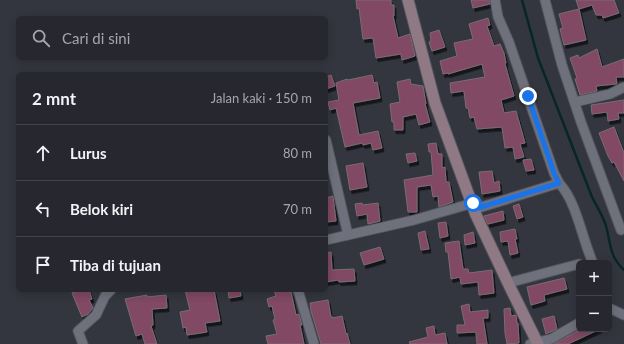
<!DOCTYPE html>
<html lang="id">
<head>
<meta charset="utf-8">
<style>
  :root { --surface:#27282f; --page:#2f3037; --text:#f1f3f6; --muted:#a4a6aa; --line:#43444b }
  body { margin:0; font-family:Lato,sans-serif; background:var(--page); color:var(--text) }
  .controls { position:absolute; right:12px; bottom:12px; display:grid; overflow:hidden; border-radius:6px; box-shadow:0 2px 10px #0003 }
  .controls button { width:36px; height:36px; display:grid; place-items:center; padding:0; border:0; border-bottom:1px solid var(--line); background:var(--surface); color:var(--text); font:20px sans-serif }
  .stop { position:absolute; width:12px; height:12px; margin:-9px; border:3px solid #1a73e8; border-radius:50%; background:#fff }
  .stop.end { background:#1a73e8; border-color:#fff; box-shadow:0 1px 4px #0008 }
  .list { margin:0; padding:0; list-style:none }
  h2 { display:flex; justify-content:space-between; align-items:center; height:52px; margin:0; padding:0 16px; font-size:17px }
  h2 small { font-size:13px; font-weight:400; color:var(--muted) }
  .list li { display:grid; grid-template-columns:26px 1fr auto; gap:12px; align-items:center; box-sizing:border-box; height:56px; padding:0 16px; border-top:1px solid var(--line) }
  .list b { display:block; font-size:15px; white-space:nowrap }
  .list em { font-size:13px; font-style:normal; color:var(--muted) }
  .icon { flex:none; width:22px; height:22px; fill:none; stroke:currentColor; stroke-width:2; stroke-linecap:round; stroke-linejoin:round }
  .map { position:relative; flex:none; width:624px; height:344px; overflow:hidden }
  .search { position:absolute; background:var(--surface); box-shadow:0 2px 10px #0003; left:16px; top:16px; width:312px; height:44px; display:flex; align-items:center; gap:10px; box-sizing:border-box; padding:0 14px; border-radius:6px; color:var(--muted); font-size:15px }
  .panel { position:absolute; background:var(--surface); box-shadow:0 2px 10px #0003; left:16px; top:72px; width:312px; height:220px; border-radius:6px }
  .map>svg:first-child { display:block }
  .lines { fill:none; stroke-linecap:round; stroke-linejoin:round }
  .stream { stroke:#082529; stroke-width:2.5 }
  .building { fill:#814863; stroke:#796d72; filter:url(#shadow) }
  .minor-casing { stroke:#54555d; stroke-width:11 }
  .secondary-casing { stroke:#54555d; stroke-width:13 }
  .minor { stroke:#6e717b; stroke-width:9 }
  .secondary { stroke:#8e7985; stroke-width:11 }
  .route { stroke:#1a73e8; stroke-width:5 }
</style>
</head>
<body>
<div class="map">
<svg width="624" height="344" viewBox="0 0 624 344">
  <defs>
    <filter id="shadow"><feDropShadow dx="2" dy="3.5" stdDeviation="0" flood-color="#0009"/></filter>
  </defs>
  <rect width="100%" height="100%" fill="#34363f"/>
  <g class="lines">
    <path class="stream" d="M522 0 538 58 592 197C597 207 603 216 606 226 611 244 609 256 624 270"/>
  </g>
  <g class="building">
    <path d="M356 0H391V5H394V16H393L398 38 410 34 415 56 402 60 401 54 376 58 373 38 363 39 359 8 357 9Z"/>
    <path d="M471 0H489L490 4 473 8Z"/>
    <path d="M576 0H614L619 13 603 18 602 15H596L592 5 579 9Z"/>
    <path d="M579 9 586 40 564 45 560 29 563 28 559 14Z"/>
    <path d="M488 18 490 25 487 26 494 46 500 44 504 53 506 63 505 64 514 96 501 100 504 113 516 111 525 143 520 144 524 157 515 159 513 147 505 148 502 127 477 129 474 117 470 118 468 108H466L464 91 451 93 450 83 485 77 482 64 448 74V73L443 74 440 61 457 56 454 43 473 39 469 24Z"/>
    <path d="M439 30 445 47 432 51 429 42 431 41 430 33Z"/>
    <path d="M597 49 602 67 624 59V77H616L617 84H616L596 86 597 91 580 95 575 79 577 78 570 58 578 55 579 58Z"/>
    <path d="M331 75 335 86 326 89V77Z"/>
    <path d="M372 75 374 83 377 82 380 98 353 103 359 135 378 131 382 148 373 150 371 143 363 145 362 143 345 147 336 108 330 110 328 102 339 100 336 83 347 79 348 80Z"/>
    <path d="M410 79 411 84 423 86 426 104H425L430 122 419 125 416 114 403 117V130H394V122H392L390 104 400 102 397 82Z"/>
    <path d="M624 100V113H618L619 119 608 121 607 112 592 114 591 105Z"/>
    <path d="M614 127 624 153V181L614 162 612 163 608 156 599 133Z"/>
    <path d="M436 143 438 154H442V168L445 167 446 182H449L453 202 439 207 438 196 433 197 431 185 417 187V212H408L404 180 433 175 431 152H429L428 144Z"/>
    <path d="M415 153 417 161 408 163 406 154Z"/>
    <path d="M531 159 534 170 526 171 523 160Z"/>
    <path d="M363 163 367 187 350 190 346 166Z"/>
    <path d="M492 171 494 183 499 181 500 191 482 194 479 172Z"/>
    <path d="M333 196 336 221 326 222V198Z"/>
    <path d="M362 203 363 205 378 203 380 221 368 224 367 214 357 216 355 204Z"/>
    <path d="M519 204 523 217 517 219 513 206Z"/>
    <path d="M503 211 504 220 488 224 484 216Z"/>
    <path d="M446 222 448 236 440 238 438 223Z"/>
    <path d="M515 229 517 239H515L518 253 510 255 508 241 501 242 500 232Z"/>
    <path d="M425 231 429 249 421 250 418 233Z"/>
    <path d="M473 232 475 243 465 245 464 235Z"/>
    <path d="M459 241 463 269H468L469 273 492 270 494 293 479 295 478 282 461 284 460 277 451 279 448 252H446L445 243Z"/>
    <path d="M380 247 384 259 364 265 360 253Z"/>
    <path d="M331 252 332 270 354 269 355 281 339 282 338 280 326 282V253Z"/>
    <path d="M564 278 567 289 544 295 545 301 531 305 527 287Z"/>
    <path d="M82 290H89L92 299 89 300 93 308 88 314 82 317 72 293Z"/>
    <path d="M185 290H214L220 321 205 323 207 332 187 335 186 327 183 328 180 312 190 310Z"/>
    <path d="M228 290H240L241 296 229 298Z"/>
    <path d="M274 290H289L290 293 291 292 296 315 299 314 302 325H300L304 344H268L266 336 277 334 273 320 275 319 272 306 269 307 267 299 276 296Z"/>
    <path d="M147 295V297L166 295 167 308 152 309 153 325 151 326 157 344H145L142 334 136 336 125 299Z"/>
    <path d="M328 300 331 317H333V318L342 316 346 334 347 333 350 344H321L311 311 310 303Z"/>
    <path d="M469 304 470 312 488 310V318H483L487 344H477L476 332 457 333V325H465L461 306Z"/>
    <path d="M510 308 511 316 516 315 517 323H518L519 343 507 344 505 333 504 309Z"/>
    <path d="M554 316 557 329 546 334 542 319Z"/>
    <path d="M434 326 435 335 445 333 447 344H410L409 342 428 337 426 328Z"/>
    <path d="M581 329H600L568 344H554Z"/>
  </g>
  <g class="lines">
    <defs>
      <g id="minor">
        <path d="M545 0 562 65 581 122 621 230"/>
        <path d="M575 102 610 94 624 87"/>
        <path d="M326 140 348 235"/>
        <path d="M559 183C577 202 582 239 593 263"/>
        <path d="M475 209 559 183 554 173 509 42 498 17 495 0"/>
        <path d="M326 240 414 220 473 203"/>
        <path d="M508 283 579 264"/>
        <path d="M298 290 314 344"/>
        <path d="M609 308 624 315"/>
        <path d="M83 344 78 331 96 315 105 296 111 290"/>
        <path d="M530 344 551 339 579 323"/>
      </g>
      <path id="secondary" d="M408 0 435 103 476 215 508 283 538 344"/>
    </defs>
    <use href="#minor" class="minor-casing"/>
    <use href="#secondary" class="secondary-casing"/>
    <use href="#minor" class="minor"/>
    <use href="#secondary" class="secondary"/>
  </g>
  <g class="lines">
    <path class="route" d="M473 203 475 209 559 183 554 173 528 96"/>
  </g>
</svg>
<div class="controls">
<button>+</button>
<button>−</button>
</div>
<div class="stop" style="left:473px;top:203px"></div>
<div class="stop end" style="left:528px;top:96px"></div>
<div class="search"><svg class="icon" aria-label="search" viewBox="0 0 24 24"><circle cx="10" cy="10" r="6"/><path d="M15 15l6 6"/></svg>Cari di sini</div>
<section class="panel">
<h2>2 mnt<small>Jalan kaki · 150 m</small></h2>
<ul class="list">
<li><svg class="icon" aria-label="ahead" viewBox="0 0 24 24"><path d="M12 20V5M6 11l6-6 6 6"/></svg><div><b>Lurus</b></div><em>80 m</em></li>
<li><svg class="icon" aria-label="left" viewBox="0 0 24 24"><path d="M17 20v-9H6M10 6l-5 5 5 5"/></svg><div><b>Belok kiri</b></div><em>70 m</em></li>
<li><svg class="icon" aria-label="arrive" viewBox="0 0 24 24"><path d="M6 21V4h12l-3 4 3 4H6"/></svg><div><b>Tiba di tujuan</b></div></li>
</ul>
</section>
</div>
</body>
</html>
